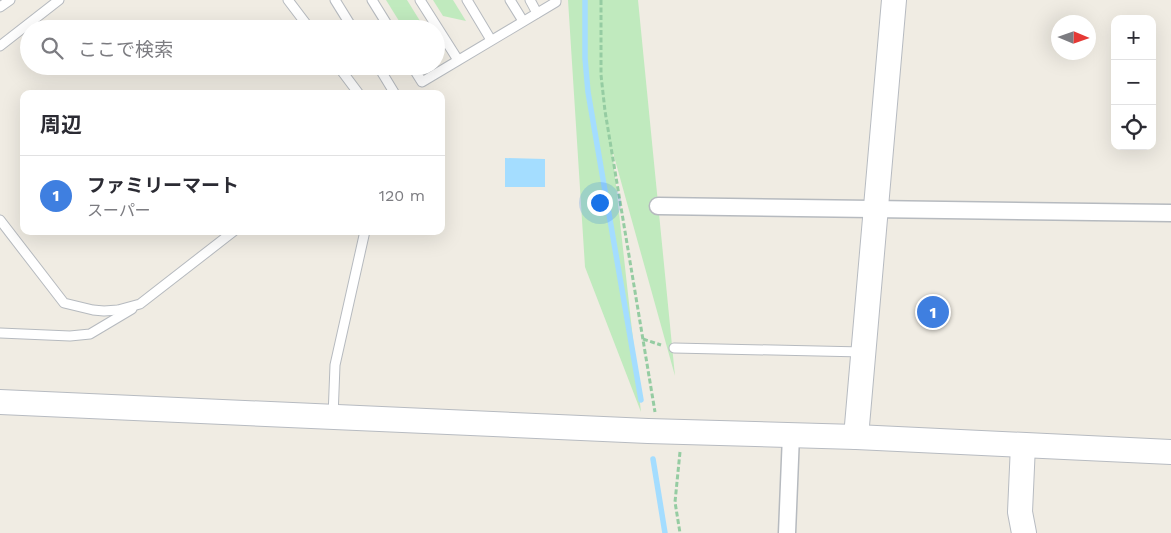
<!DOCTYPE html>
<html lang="ja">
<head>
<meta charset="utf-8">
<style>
  :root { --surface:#fff; --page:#f2f2f3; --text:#2b2b33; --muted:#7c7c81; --line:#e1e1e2; --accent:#fa231f }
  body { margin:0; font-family:"Work Sans","Noto Sans JP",sans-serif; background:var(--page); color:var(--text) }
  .controls { position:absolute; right:15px; top:15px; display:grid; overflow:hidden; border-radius:10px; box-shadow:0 5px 20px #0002 }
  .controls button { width:45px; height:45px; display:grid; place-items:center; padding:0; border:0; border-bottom:1px solid var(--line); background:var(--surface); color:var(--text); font:25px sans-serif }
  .compass { position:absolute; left:1051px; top:15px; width:45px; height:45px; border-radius:50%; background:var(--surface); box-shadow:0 5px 20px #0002; rotate:92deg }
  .you { position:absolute; left:599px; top:202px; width:18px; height:18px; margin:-12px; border:4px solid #fff; border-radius:50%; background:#1a73e8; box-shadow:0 0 0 8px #1a73e833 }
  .badge { display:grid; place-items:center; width:32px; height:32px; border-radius:50%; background:var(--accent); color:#fff; font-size:16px; font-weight:700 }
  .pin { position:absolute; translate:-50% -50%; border:2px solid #fff; box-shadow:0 1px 5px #0006 }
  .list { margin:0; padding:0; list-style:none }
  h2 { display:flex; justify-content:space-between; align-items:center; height:65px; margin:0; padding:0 20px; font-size:21px }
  h2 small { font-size:16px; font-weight:400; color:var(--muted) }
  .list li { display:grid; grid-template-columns:32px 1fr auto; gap:15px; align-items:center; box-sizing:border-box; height:80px; padding:0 20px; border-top:1px solid var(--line) }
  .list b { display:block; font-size:19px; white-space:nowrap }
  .list p { margin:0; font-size:16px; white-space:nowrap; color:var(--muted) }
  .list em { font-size:16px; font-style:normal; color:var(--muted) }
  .icon { flex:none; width:28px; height:28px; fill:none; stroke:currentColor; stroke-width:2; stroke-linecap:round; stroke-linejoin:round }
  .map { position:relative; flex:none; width:1171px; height:533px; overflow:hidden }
  .search { position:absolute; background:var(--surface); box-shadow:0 5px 20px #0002; left:20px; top:20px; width:425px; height:55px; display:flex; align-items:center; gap:12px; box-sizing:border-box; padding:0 18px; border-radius:28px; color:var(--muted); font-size:19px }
  .panel { position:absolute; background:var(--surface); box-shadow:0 5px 20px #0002; left:20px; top:90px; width:425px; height:145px; border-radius:10px }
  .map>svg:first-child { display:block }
  .green { fill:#c0eabe }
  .water { fill:#a4ddff }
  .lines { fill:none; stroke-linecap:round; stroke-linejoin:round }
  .stream { stroke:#a4ddff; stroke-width:5.5 }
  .lane-casing { stroke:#b6babf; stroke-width:11 }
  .street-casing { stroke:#b6babf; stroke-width:19 }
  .secondary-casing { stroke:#b7bbc1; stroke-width:26 }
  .path { stroke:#95cca2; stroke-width:3; stroke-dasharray:5 2.5; stroke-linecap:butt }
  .lane { stroke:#fff; stroke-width:9 }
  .street { stroke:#fff; stroke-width:16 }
  .secondary { stroke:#fff; stroke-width:24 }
</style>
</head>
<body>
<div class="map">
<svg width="1171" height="533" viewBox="0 0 1171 533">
  <rect width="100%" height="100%" fill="#f0ece3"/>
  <g class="green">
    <path d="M386 0H407L425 29H404Z"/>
    <path d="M433 0H453L466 21 443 16Z"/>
    <path d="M568 0H638L675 376 612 149 641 412 585 267Z"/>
  </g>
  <path class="water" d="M505 158 545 159V187H505Z"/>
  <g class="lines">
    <g class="stream">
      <path d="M585 0V58L588 92 641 400"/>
      <path d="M653 459 665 533"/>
    </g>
    <defs>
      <g id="lane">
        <path d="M288 0 310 29"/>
        <path d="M335 0 353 29"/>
        <path d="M372 0 390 29"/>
        <path d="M420 0 458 60"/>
        <path d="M467 0 491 40"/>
        <path d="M510 0 523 21"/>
        <path d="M530 0 537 13"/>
        <path d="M0 7 10 0"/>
        <path d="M0 46 59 0"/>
        <path d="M338 66 359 94"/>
        <path d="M378 66 395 94"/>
        <path d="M412 66 422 82 556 2V0"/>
        <path d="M0 220 64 303 93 310 104 311 118 310 140 304 234 231"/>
        <path d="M0 333 70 336 90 334 132 309"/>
        <path d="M674 348 863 352"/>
        <path d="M333 417 335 365 365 231"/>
      </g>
      <g id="street">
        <path d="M658 206 1171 213"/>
        <path d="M787 533 791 435"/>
      </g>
      <g id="secondary">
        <path d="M0 402 648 431 856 437 1171 452"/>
        <path d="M856 437 894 0"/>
        <path d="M1023 445 1020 512 1024 533"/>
      </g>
    </defs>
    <use href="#lane" class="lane-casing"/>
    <use href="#street" class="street-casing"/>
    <use href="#secondary" class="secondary-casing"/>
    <g class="path">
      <path d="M601 0V75L605 111 655 412"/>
      <path d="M643 339 661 345"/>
      <path d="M680 452 675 502 680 533"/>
    </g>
    <use href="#lane" class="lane"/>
    <use href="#street" class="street"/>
    <use href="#secondary" class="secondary"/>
  </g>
</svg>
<div class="controls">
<button>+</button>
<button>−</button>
<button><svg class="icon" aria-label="locate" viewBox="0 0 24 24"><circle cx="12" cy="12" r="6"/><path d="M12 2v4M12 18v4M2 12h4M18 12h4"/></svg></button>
</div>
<svg class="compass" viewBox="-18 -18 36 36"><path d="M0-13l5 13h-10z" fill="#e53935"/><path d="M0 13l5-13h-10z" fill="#7c7c81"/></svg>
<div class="you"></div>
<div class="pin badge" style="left:933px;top:312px;background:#3f7fe0">1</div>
<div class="search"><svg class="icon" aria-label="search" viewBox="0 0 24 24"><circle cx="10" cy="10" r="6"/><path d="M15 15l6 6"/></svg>ここで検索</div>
<section class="panel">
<h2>周辺<small></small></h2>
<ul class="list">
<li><span class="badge" style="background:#3f7fe0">1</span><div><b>ファミリーマート</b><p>スーパー</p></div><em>120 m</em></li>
</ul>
</section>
</div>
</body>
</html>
